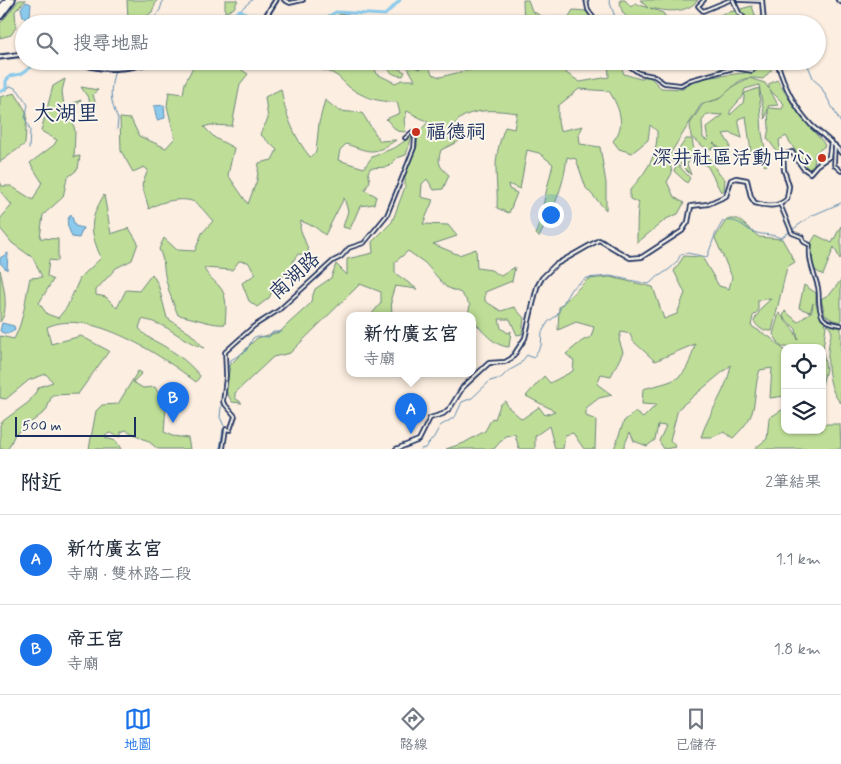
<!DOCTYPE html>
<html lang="zh-TW">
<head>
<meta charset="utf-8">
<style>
  :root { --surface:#fff; --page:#f6f6f7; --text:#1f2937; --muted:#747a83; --line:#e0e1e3; --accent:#1a73e8 }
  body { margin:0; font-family:Mynerve,"LXGW WenKai TC",sans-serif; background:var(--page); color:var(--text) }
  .controls { position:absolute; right:15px; bottom:15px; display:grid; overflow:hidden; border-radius:10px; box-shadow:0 1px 4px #0004 }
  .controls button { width:45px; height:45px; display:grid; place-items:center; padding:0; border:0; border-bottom:1px solid var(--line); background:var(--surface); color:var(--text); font:25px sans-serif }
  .scale { position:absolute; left:15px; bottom:12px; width:121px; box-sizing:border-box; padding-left:5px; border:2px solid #1b2f5e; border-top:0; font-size:14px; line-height:18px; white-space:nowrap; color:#1b2f5e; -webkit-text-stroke:4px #fbf7ec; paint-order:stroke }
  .you { position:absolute; left:550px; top:214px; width:18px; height:18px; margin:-12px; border:4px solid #fff; border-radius:50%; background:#1a73e8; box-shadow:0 0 0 8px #1a73e833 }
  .badge { display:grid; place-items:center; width:32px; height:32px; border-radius:50%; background:var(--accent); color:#fff; font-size:16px; font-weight:700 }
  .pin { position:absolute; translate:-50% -41px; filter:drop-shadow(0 1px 2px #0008) }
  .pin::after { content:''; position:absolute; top:26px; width:18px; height:15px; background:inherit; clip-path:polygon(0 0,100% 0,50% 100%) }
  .popup { position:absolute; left:346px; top:312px; width:130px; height:65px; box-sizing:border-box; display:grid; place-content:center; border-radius:10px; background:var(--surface); filter:drop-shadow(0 1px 4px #0005); font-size:16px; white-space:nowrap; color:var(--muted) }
  .popup b { font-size:19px; color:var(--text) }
  .popup::after { content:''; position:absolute; left:50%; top:100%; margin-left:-10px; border:10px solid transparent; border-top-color:var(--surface) }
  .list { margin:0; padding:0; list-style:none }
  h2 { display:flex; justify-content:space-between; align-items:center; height:65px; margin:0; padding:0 20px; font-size:21px }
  h2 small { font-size:16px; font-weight:400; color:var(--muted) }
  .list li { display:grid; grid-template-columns:32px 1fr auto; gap:15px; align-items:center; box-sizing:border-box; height:90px; padding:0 20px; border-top:1px solid var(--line) }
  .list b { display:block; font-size:19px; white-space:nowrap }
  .list p { margin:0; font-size:16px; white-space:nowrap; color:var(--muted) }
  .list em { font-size:16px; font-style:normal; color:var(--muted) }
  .icon { flex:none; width:28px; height:28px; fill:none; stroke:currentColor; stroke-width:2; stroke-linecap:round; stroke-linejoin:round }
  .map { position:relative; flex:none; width:841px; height:449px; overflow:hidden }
  .search { position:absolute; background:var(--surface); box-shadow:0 1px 4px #0004; left:15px; right:15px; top:15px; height:55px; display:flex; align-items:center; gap:12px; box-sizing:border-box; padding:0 18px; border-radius:28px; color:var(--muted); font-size:19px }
  .sheet { height:245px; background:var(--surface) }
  nav { display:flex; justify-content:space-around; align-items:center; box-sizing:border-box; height:70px; border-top:1px solid var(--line); background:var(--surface); font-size:14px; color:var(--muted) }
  nav a { display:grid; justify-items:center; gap:2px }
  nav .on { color:var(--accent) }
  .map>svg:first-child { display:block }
  .green { fill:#bede97; stroke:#6c867a; fill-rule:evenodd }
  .water { fill:#8bcaec; stroke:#5e8cb3 }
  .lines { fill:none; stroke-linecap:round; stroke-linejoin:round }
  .stream { stroke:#5e8cb3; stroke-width:1 }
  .river { stroke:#8bcaec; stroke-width:3 }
  .minor-casing { stroke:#1b2f5e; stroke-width:5.5 }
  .tertiary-casing { stroke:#1b2f5e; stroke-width:6 }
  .secondary-casing { stroke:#1b2f5e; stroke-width:7 }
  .motorway-casing { stroke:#1b2f5e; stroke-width:9 }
  .minor { stroke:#fbf7ec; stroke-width:2 }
  .tertiary { stroke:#fbf7ec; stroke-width:2.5 }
  .secondary { stroke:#fbf7ec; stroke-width:3 }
  .motorway { stroke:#fbf7ec; stroke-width:5 }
  .poi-dot { fill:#c8321e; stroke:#fbf7ec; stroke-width:2 }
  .labels { text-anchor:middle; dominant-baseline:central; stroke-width:4; stroke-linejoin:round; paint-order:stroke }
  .poi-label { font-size:20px; fill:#1b2f5e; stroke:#fbf7ec; text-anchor:start }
  .street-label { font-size:20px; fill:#1b2f5e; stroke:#fbf7ec }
  .quarter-label { font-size:22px; fill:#1b2f5e; stroke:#fbf7ec }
</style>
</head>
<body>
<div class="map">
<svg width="841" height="449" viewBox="0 0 841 449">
  <rect width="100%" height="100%" fill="#fceee0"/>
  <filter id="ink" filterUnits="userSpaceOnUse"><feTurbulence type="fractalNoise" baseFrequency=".02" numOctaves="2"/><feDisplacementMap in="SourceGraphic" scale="10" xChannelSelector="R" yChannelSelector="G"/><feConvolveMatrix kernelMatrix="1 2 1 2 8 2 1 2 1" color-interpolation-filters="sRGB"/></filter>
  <g filter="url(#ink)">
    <g class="green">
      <path d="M19 0H26L15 11 16 27 11 35 0 38V24Z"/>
      <path d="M127 0H157L152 12 139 22 128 19Z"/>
      <path d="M225 0H238L234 8 225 13Z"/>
      <path d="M523 0H528L532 11 543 17 544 24H524Z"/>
      <path d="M620 0H625L631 7 635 3 648 8 640 0H698C685 15 666 11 650 8L663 13 669 21 668 24C649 24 620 27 620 0Z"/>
      <path d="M752 6 758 24H709L722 14Z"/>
      <path d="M573 10 586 11 595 24H555L554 17 568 18Z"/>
      <path d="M341 14 348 15 354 22 361 21 363 24H320Z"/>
      <path d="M196 61H228L248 74 240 84 232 126 210 125 204 127 215 138 234 148 228 175 248 204 257 180 259 163 272 160 277 150 260 134 268 119 265 97 281 89C285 114 294 137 310 157L316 152 319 123 325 100 339 111 362 113 380 141 396 140C373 156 370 152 346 144L340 150 338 160 364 168 372 157 396 147 412 136 406 155 397 158 388 167 370 168 368 173 370 181 365 190 376 196 374 204 360 206 350 229 343 227 348 211 344 198 325 235 315 227 301 221 300 228 310 255 298 254 293 261V275L279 277 269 298 257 307 249 301 242 283 256 274 248 262 239 261 232 270 204 268C207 276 213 279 219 286 228 295 226 312 225 324 215 326 191 317 178 315 173 303 169 293 166 280 163 267 165 263 159 249L164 238 177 250 195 251 202 233 213 221C208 216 203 208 196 203 186 196 159 201 149 209L142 185 148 170 144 167 133 172 121 151 120 118 131 119 139 136 166 148 175 138 167 106 169 92 183 94 185 83Z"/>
      <path d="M302 61H361L364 65 373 64 377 74 395 83 402 80H415L404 61H414V67L420 69 428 64 432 74 440 77 498 63 568 61 566 73 580 82 609 77 608 61H619L624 74 640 79 648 75 661 88 683 89 695 79 751 72 758 69 765 61H774L773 68 763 79C733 74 737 89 718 99 713 101 707 102 702 103L670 154 677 152 686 139H692L694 150 702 153 706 152 718 173 725 179 724 190 721 192 708 167 693 157 687 164 691 175 677 161 670 162 672 173 667 182 674 197 684 203 678 214 666 219 637 243C637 236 637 208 639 203L630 199V190C646 172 658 156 657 131L650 125 648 140 632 153 619 149 613 141C627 125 619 107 609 91L579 89 558 106V122L560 131 583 126 579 134 580 144 600 147 606 183V210L586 188 576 159 567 157C564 186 553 211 539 237L536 234 553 164 539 153 527 150 520 189 508 184 509 189 517 193 509 213 497 208C498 194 496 182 496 168 496 154 500 140 505 127L514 129 517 113C497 110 464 106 452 128L461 140 441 150C437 162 439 167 449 175L443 189 434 190 427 179 422 184 421 197 433 200 423 224 448 225 457 236 433 244 459 255 476 249 477 268 491 270 501 276 515 267 512 281 485 292V301L501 311 514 307 524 318 522 334 517 335 510 319H499L501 328 508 333 511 331 509 347C493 346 482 330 472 319V315L468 314 470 305 461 293 446 287 425 263 408 251 395 262V273L417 289 395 286 391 298 392 315H371L381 303V292L360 284 290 353 273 357 235 393V398L242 403 232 402 226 391 230 365 257 338 280 332 288 324 310 304 315 289 331 278 336 264 347 275V259L373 253 372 242 392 222 405 187V175L417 146 418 133 428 122 407 111 404 120 406 132 397 131 386 119 400 113 397 102C379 102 364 98 349 87 344 83 340 77 334 74 322 68 314 71 302 61Z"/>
      <path d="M382 61H389L393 66 405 72 403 76C389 75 390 70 382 61Z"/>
      <path d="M743 61H756L748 69 731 67 719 69Z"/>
      <path d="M749 78 765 83 769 89V84L777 80 800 116 823 142 825 146 815 153 814 165 810 170 805 166 786 136 779 140 781 157 767 138 769 128 768 109 765 119 759 85 745 89 743 96 730 111V115L743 103 745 93 759 88 762 133 768 164 765 166 751 152 746 116 738 119 742 138 730 133 723 134 730 145 729 153 713 143 718 146 708 150 691 137 690 124 703 104 719 99 735 85ZM770 90 784 104 782 109 768 108V106L778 105ZM707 114 723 115 706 128 708 141 703 138 702 121Z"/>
      <path d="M65 79 62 91 64 107 81 100 71 112 75 132 74 157 80 156 78 169 67 178 63 197 43 215 40 238 58 239V261L49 260 47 276 53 280 39 303 47 314 58 318 67 307 80 278 101 258C90 231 88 222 104 195L111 234 129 228 138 243 132 260 116 268 96 290V295L106 297 117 308 126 290 139 291 152 274 158 284 167 318 191 334 204 348C179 340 170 324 142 319L139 328C146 338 156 341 167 348 179 355 191 365 200 376L196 382C162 356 90 307 47 327L51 344 81 336 109 351 78 394 52 395 46 411 15 434 8 449H0V425L3 421 29 402 39 387 53 382 46 374 29 380 6 399 0 398V336L14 339C24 321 25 299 30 278L42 277 33 258 12 243 0 228V219L12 205 0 191V182L2 186H11L33 200 42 182 30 163 54 145 57 140 41 131 53 86Z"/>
      <path d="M81 87 98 90 93 94 96 106 95 117 91 116 89 99Z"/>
      <path d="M15 93 27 113 25 144 0 162V97Z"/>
      <path d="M677 164 690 178 687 183 674 171Z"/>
      <path d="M727 219H738L759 237 782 239 795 262 787 267 772 331C764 331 758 329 754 321L762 307 771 299 758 300V311L753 316 751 326 771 338 785 351V396L770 398 772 368 760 370C755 383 756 396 753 409 751 420 741 430 733 438L724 432 712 437H701C709 412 727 391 731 365L678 409 670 440 676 447 664 449 659 441 666 426 658 425 655 440 647 446 634 441 630 432 623 449H614L624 421 635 412 643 418 656 405 642 404 643 389C679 379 685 382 695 344L655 361 633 341 630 334 621 332 619 340 623 352 611 376 601 374 597 384 612 395 599 398 586 408V416L596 420 595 449H584L573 433 565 435 563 449H555L549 426 535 436V449H519L515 434 505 436 494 449H446L464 443 485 431 492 418 495 419 500 405 505 401 509 408 522 419 539 407 545 415 555 411 526 396 544 376 550 383 573 371 574 361 566 354 582 341 591 337 594 327 576 322 558 330 559 307 588 279 610 277 653 287 664 319 677 314 685 293 674 271 684 256 702 257 719 286 729 289 732 277 715 238Z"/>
      <path d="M841 226V257L840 259 834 247 823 275 813 269 811 243 816 235 832 243Z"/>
      <path d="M0 270C3 284 10 310 0 322Z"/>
      <path d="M841 280V322L833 320 825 315 821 299 831 293Z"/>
      <path d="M804 285 816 293V304L826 325 823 350 826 369 822 385V348L781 347 773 334 779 313 795 332 798 340 796 329 783 317 785 311 798 322 812 311 813 303 810 312 799 308Z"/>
      <path d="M825 319 837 327H841V403C826 389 825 350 832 332Z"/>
      <path d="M138 371 142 373 133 382 143 388 155 387 166 407 164 432 172 436 188 438 190 449H158L148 441 126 430 121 432V437L110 433 105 435 106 438 116 441 121 449H89L96 411 102 405 118 404Z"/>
      <path d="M785 408V430H822V424H840L841 449H754L767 439 769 418Z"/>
    </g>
    <g class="water">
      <path d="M26 2 31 4 30 15 27 18 23 17 21 8Z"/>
      <path d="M164 105 165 118 157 120 154 106Z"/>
      <path d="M71 214 75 226 83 228 79 238 72 237C69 228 64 223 71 214Z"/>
      <path d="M8 253 7 270 0 263V258Z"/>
      <path d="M2 323 14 326 15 329 10 333H3L0 331Z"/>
    </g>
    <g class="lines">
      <g class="stream">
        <path d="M609 0 615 17 629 20"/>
        <path d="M240 10 252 0"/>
        <path d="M150 24 160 10 163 0"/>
        <path d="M806 61 814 80 820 85 841 123"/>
        <path d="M118 67 120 61"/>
        <path d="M115 70C109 91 110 101 118 119L117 129"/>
        <path d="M6 89 11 86 18 90 28 105 25 118 30 130 29 149"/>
        <path d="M227 371 231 360 246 351 253 338 257 336 269 337 273 332H282"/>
        <path d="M224 426 220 417 224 377"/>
        <path d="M220 449 223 429"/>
        <path d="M421 449 425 448 434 437 440 426 455 417 462 402 472 398 490 381 501 378 508 371 519 365 527 355 533 358 541 346 542 332 548 322 556 316 571 289 586 278 610 276 649 284C661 272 674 271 681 254L687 253 707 257 715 235 723 221C743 219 742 229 757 233 764 235 772 234 781 238L811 216 841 203"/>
      </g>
      <g class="river">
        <path d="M159 24 165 21 170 24"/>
        <path d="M221 24 240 10 265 24"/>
        <path d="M315 24 336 12 385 15 400 0"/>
        <path d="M59 61 74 64V61"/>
        <path d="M0 92 6 89V81L10 76 21 74 34 65 53 61"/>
      </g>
      <defs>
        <g id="minor">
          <path d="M284 0 290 3 303 0"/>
          <path d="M586 0 588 10 598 24"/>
          <path d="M704 0 698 6 703 11 730 0"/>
          <path d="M738 0 761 1"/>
          <path d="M622 61 639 73 654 76 664 83 681 85 690 80 734 68 752 71 764 61"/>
          <path d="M835 145 834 165 841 171"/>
          <path d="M780 204 792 233 802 237 804 242 810 245C808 262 814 272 818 287 820 297 817 308 823 318 827 323 835 324 841 325"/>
          <path d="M223 449 226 429 230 430 235 416 223 402 226 376 225 352 254 326 279 310 333 261 341 257 349 248 364 243 387 215 414 148 415 133 412 132 405 138"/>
        </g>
        <g id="tertiary">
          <path d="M733 0 739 13 750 24"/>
          <path d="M762 0 764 24"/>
          <path d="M838 0 841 2"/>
          <path d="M777 61C784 87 794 107 812 126 822 135 833 142 841 153"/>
          <path d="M396 449 419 440 430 418 443 414 450 408 463 387 489 363 505 362 512 358 525 338 537 287 542 278 555 265 599 240 630 258 642 257 682 231 688 222 691 206 708 204 726 196 731 180 736 178 747 180 751 197 755 203C766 206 778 208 787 199L789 186 784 170 783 155 792 152 803 168 810 173 817 165 829 157 831 142"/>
        </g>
        <g id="secondary">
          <path d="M261 24 276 0"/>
          <path d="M0 57 24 54"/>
          <path d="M76 61C99 73 131 69 155 61"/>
        </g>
        <g id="motorway">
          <path d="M0 9 8 0"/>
          <path d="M0 16 12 0"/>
        </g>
      </defs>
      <use href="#minor" class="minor-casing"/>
      <use href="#tertiary" class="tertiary-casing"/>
      <use href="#secondary" class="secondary-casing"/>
      <use href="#motorway" class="motorway-casing"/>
      <use href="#minor" class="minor"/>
      <use href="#tertiary" class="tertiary"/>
      <use href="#secondary" class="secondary"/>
      <use href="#motorway" class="motorway"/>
    </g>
  </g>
  <g class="poi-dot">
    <circle cx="416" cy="132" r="5"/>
    <circle cx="822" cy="158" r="5"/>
  </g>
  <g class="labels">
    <g class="poi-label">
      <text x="426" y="132">福德祠</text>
      <text x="812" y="158" text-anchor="end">深井社區活動中心</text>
    </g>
    <g class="street-label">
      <text transform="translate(295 276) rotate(-42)">南湖路</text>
    </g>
    <g class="quarter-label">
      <text x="66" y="114">大湖里</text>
    </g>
  </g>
</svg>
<div class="controls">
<button><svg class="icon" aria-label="locate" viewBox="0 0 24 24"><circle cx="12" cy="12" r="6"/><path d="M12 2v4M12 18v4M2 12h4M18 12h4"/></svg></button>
<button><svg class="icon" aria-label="layers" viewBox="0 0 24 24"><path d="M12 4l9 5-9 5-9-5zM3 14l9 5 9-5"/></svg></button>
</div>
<div class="scale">500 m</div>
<div class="you"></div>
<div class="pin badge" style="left:411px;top:434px">A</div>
<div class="popup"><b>新竹廣玄宮</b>寺廟</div>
<div class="pin badge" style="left:173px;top:423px">B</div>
<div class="search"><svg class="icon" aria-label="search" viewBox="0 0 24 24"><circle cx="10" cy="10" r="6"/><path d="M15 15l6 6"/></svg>搜尋地點</div>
</div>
<section class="sheet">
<h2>附近<small>2筆結果</small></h2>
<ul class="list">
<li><span class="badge">A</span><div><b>新竹廣玄宮</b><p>寺廟 · 雙林路二段</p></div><em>1.1 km</em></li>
<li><span class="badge">B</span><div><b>帝王宮</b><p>寺廟</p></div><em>1.8 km</em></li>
</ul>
</section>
<nav>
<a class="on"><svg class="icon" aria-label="map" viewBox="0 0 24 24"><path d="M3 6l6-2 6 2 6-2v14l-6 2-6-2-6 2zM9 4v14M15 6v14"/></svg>地圖</a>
<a><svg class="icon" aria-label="directions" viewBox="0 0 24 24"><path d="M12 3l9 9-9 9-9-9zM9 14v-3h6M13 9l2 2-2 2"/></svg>路線</a>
<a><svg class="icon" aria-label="saved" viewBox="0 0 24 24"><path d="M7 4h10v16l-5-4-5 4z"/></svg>已儲存</a>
</nav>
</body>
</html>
